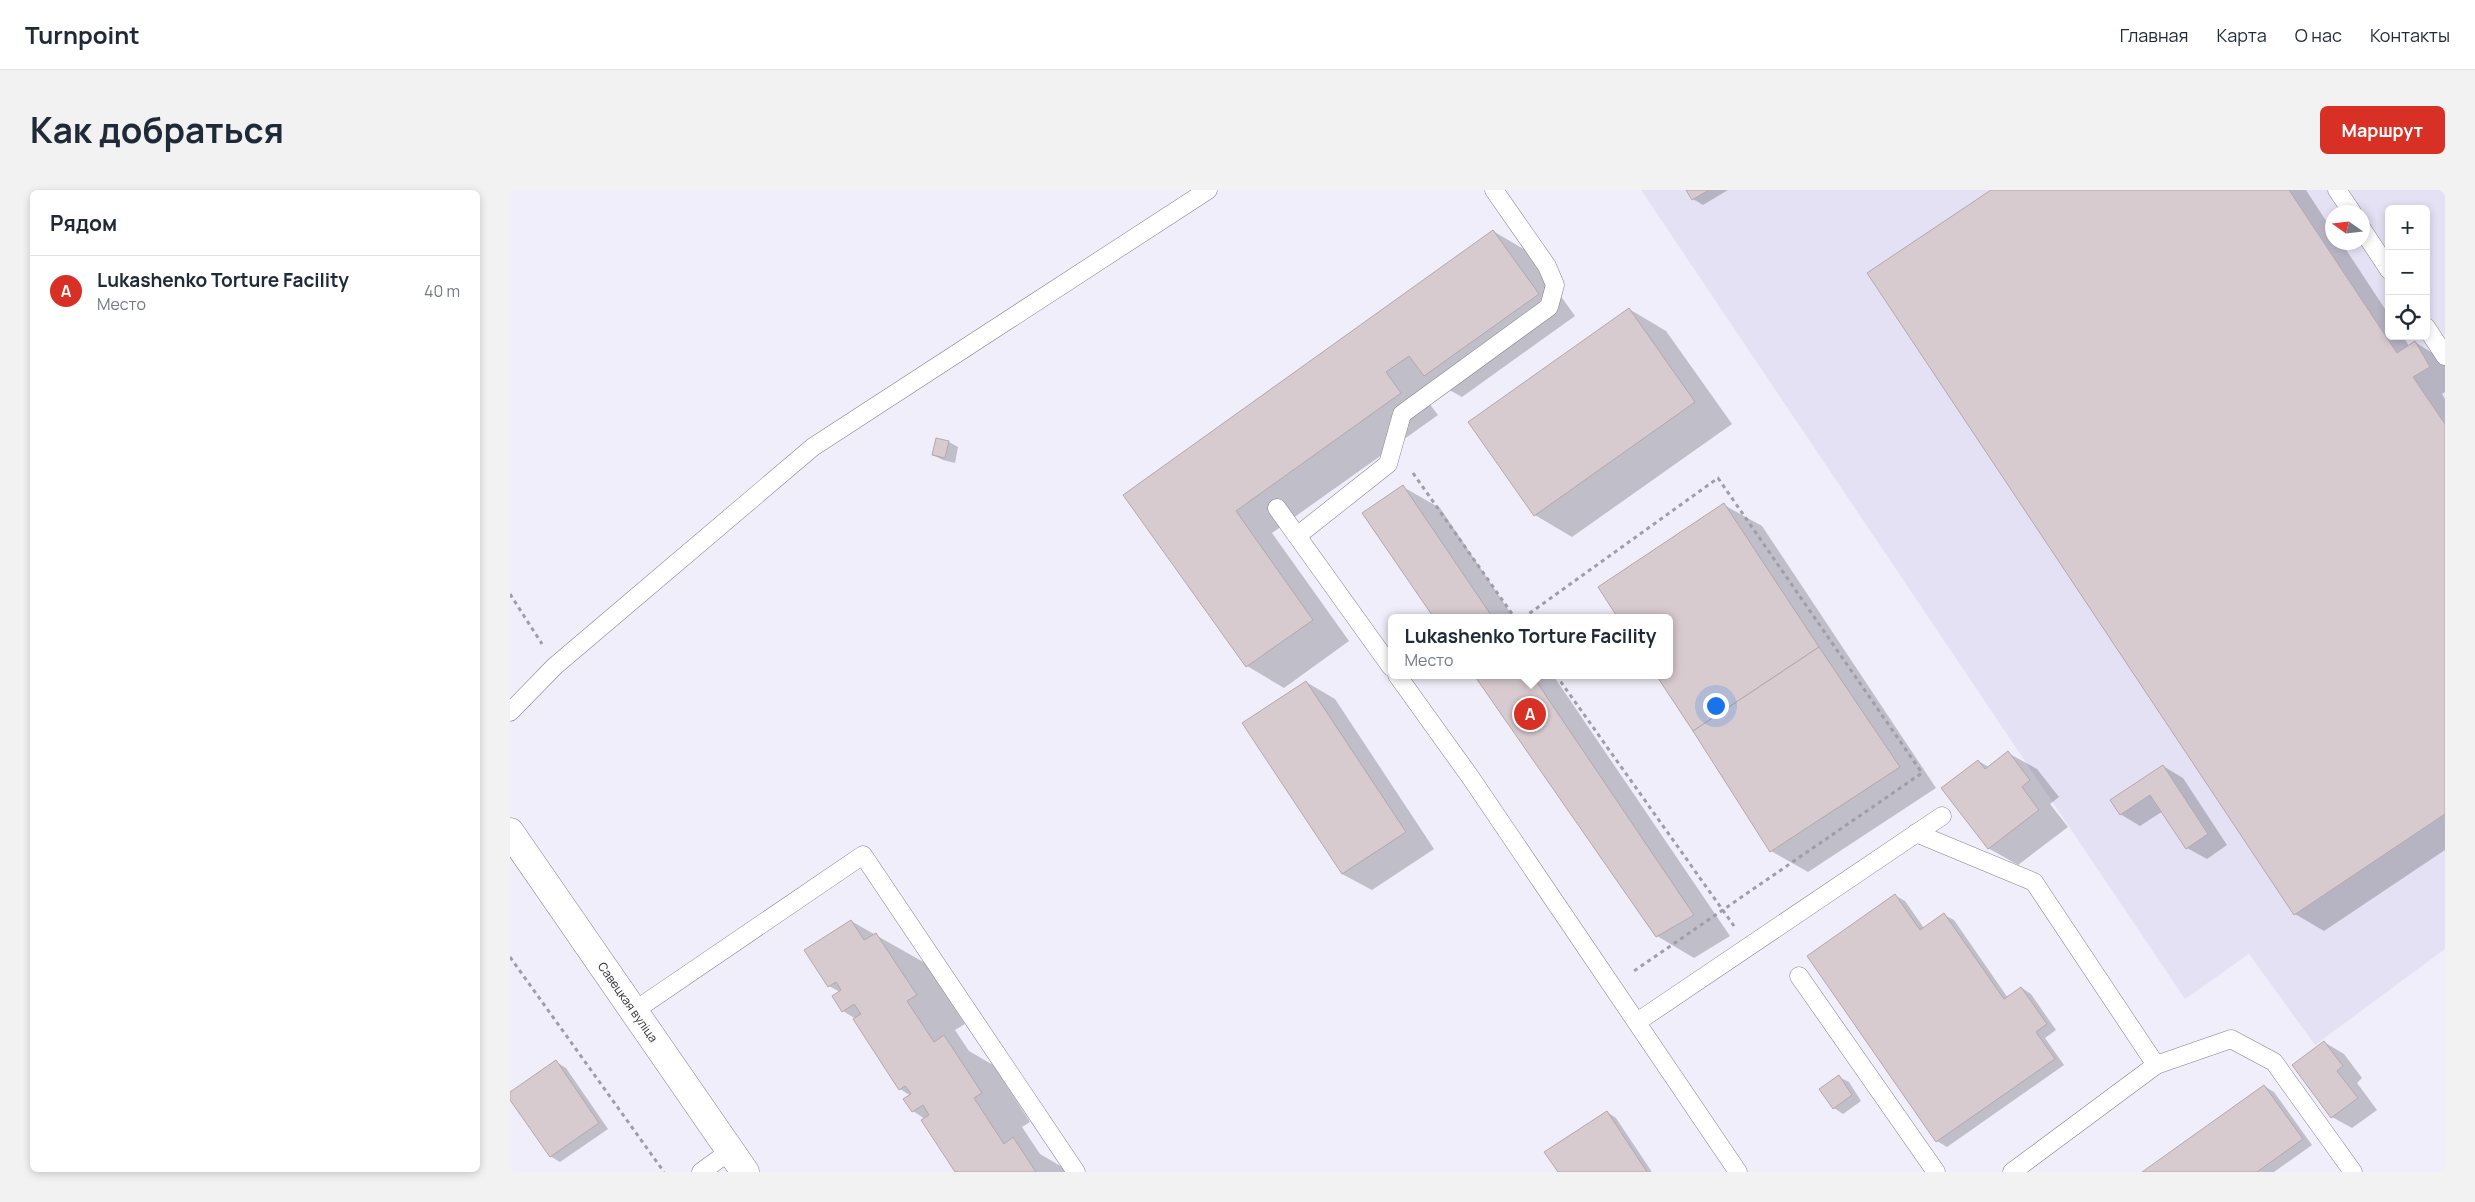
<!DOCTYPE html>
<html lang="ru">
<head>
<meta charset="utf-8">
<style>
  :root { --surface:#fff; --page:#f2f2f3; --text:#1f2937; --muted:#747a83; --line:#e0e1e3; --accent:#d93025 }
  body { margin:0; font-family:Manrope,sans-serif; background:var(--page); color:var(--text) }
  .controls { position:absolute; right:15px; top:15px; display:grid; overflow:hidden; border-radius:8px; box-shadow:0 2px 8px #0003 }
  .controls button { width:45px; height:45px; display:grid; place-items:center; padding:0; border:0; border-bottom:1px solid var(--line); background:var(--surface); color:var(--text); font:25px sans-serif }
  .compass { position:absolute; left:1815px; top:15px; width:45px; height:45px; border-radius:50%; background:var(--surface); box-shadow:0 2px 8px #0003; rotate:284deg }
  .you { position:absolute; left:1205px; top:515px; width:18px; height:18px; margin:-12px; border:4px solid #fff; border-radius:50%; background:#1a73e8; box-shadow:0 0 0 8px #1a73e833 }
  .badge { display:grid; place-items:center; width:32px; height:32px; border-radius:50%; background:var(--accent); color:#fff; font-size:16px; font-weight:700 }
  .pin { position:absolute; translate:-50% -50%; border:2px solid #fff; box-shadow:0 1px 5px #0006 }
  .popup { position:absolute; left:878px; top:424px; width:285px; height:65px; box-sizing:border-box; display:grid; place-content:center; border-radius:8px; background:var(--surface); filter:drop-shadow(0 1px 4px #0005); font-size:16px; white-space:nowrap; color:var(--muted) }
  .popup b { font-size:19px; color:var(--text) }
  .popup::after { content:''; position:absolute; left:50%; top:100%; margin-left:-10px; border:10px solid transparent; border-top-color:var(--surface) }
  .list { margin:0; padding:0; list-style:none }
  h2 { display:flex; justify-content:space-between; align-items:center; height:65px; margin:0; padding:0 20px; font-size:21px }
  h2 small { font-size:16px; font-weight:400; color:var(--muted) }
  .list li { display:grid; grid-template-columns:32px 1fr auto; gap:15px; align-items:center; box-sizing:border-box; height:70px; padding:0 20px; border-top:1px solid var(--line) }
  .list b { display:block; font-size:19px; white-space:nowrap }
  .list p { margin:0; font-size:16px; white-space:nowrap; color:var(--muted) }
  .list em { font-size:16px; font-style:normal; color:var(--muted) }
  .icon { flex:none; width:28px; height:28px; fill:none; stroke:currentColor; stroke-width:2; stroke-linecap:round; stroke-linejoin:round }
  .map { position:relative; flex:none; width:1935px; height:982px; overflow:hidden; border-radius:8px }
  header { display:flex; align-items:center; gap:30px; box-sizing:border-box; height:70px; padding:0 25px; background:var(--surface); border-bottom:1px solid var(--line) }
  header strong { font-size:24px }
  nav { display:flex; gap:28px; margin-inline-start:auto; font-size:18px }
  .intro { display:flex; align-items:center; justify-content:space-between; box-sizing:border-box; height:120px; padding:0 30px }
  h1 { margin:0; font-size:35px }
  .button { padding:12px 22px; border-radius:8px; background:var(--accent); color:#fff; font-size:18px; font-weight:700 }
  main { display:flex; gap:30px; padding:0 30px }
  aside { flex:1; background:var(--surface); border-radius:8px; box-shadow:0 2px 8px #0003 }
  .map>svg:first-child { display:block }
  .built { fill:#e4e1f4; fill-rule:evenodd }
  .shadow { fill:#0003 }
  .building { fill:#d8cbd0; stroke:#b4a7ac }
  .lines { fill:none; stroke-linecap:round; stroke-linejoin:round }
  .service-casing { stroke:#83818c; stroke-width:19 }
  .minor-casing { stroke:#83818c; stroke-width:29 }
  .path { stroke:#9f9da6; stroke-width:3; stroke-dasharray:4 4; stroke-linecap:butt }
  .service { stroke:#fff; stroke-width:18 }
  .minor { stroke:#fff; stroke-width:28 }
  .labels { text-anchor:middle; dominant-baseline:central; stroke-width:5; stroke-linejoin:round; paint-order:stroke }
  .street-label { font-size:12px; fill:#29282d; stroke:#fdfdfd }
</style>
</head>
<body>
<header>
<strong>Turnpoint</strong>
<nav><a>Главная</a><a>Карта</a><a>О нас</a><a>Контакты</a></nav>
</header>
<div class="intro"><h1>Как добраться</h1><a class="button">Маршрут</a></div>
<main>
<aside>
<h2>Рядом<small></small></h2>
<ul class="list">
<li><span class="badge">A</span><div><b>Lukashenko Torture Facility</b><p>Место</p></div><em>40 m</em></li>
</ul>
</aside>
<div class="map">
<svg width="1935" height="982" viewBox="0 0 1935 982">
  <rect width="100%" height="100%" fill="#f0eefa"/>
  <path class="built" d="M1131 0H1935V759L1805 855 1739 764 1675 809ZM1879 19H1916V146H1879ZM1822 22H1852V52H1822Z"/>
  <g class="shadow">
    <path d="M1177 0H1218L1193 15 1183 9Z"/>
    <path d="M1483 0H1796L1822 40V52H1831L1879 125V146H1893L1899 156 1905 152 1935 171V202L1932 204 1935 209V660L1814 741 1785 724Z"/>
    <path d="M983 41 1020 63 1065 126 952 207 927 193 912 204 928 225 762 343 839 451 774 498 737 476 615 305Z"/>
    <path d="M1119 119 1156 141 1222 234 1062 347 1025 325 960 232Z"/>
    <path d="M439 252 448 257 445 273 433 270 423 265Z"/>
    <path d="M893 297 930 318 1004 428H926Z"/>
    <path d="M1214 315 1252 336 1426 598 1298 682 1261 661 1159 485V428Z"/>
    <path d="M966 485H1043L1220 746 1184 768 1147 746Z"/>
    <path d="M796 492 825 509 924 659 862 700 832 684Z"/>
    <path d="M1498 563 1527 579 1549 607 1540 614 1558 637 1508 675 1478 658 1468 571 1479 577Z"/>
    <path d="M1653 576 1673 588 1717 655 1697 669 1677 658 1653 621 1630 636 1610 624Z"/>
    <path d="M1386 706 1395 711 1414 738 1434 725 1444 730 1498 808 1512 798 1521 804 1546 840 1535 848 1554 875 1437 957 1427 951Z"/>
    <path d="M341 731 415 773 455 834 445 840 459 861 483 875 520 932 512 937 530 964 552 977 556 982H446L415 929 403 921 401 906 390 899 346 829 333 821 330 802 319 796Z"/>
    <path d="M1814 852 1834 864 1852 888 1847 893 1867 920 1842 938 1822 927Z"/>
    <path d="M46 872 56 878 98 939 50 972 40 966 0 908V903Z"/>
    <path d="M1329 887 1339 892 1351 911 1333 924 1324 918Z"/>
    <path d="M1754 896 1764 902 1802 955 1764 982H1634Z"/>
    <path d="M1097 922 1106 928 1142 982H1049Z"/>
  </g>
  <g class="building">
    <path d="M1176 0H1199L1182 10Z"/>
    <path d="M1481 0H1779L1887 163 1905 151 1920 177 1903 187 1935 234V624L1784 725 1357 83Z"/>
    <path d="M983 40 1029 104 914 186 899 166 876 182 891 203 726 321 803 430 736 477 613 305Z"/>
    <path d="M1119 118 1185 212 1024 326 958 232Z"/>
    <path d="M426 248 439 251 435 268 422 265Z"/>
    <path d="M893 295 983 428H924L852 323Z"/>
    <path d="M1214 313 1309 457 1183 541 1146 485H1159V428H1108L1088 397Z"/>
    <path d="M1309 457 1390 577 1260 662 1183 541Z"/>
    <path d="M964 485H1022L1184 725 1146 747Z"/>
    <path d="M796 491 896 642 832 684 732 533Z"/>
    <path d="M1498 561 1520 590 1512 597 1529 620 1478 659 1431 598 1468 570 1475 579Z"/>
    <path d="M1653 575 1698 644 1676 659 1640 605 1610 625 1600 610Z"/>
    <path d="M1385 704 1410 740 1434 723 1494 809 1511 797 1537 834 1526 842 1545 869 1426 952 1297 766Z"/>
    <path d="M341 730 354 750 366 743 407 805 397 811 424 852 434 845 472 903 464 908 494 954 503 947 526 982H445L411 930 419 925 413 915 402 922 393 909 401 904 395 896 389 900 343 829 351 824 344 814 332 822 322 806 331 800 326 792 318 797 294 760Z"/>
    <path d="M1814 851 1833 876 1827 881 1848 908 1821 928 1782 875Z"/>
    <path d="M46 870 89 933 40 967 0 910V902Z"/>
    <path d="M1329 885 1342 905 1323 919 1309 899Z"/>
    <path d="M1754 895 1793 949 1747 982H1632Z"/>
    <path d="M1097 921 1137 982H1048L1034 962Z"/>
  </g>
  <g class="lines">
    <defs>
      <g id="service">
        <path d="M1827 0 1842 22"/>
        <path d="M1852 39 1879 80"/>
        <path d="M1916 137 1935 166"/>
        <path d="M767 318 881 477"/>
        <path d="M787 346 878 274 892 224 1039 117 1045 95 1037 76 984 0"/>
        <path d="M887 485 961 588 1228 982"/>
        <path d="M0 522 45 476 303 257 698 0"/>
        <path d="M1406 643 1524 692 1646 875 1502 982"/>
        <path d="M1289 786 1426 982"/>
        <path d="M124 821 353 665 566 982"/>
        <path d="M1127 832 1432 626"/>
        <path d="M1646 875 1721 849 1764 872 1843 982"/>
        <path d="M191 982 220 961"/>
      </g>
      <path id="minor" d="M0 642 235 982"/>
    </defs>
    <use href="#service" class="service-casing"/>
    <use href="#minor" class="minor-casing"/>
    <g class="path">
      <path d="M903 283 1005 428"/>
      <path d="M0 404 32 454"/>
      <path d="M1013 428 1208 288 1412 583 1124 781"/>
      <path d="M1046 485 1224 736"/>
      <path d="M0 767 154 982"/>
    </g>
    <use href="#service" class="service"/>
    <use href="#minor" class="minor"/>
  </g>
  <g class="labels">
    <g class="street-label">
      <text transform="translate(118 812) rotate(55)">Савецкая вуліца</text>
    </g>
  </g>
</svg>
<div class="controls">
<button>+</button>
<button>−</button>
<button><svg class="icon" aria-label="locate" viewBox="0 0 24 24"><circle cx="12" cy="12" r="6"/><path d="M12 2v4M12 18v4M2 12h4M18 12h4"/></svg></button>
</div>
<svg class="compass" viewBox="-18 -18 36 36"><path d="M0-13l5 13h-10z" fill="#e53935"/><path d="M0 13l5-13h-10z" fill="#747a83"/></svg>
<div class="you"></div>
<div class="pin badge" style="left:1020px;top:524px">A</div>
<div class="popup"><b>Lukashenko Torture Facility</b>Место</div>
</div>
</main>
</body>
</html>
